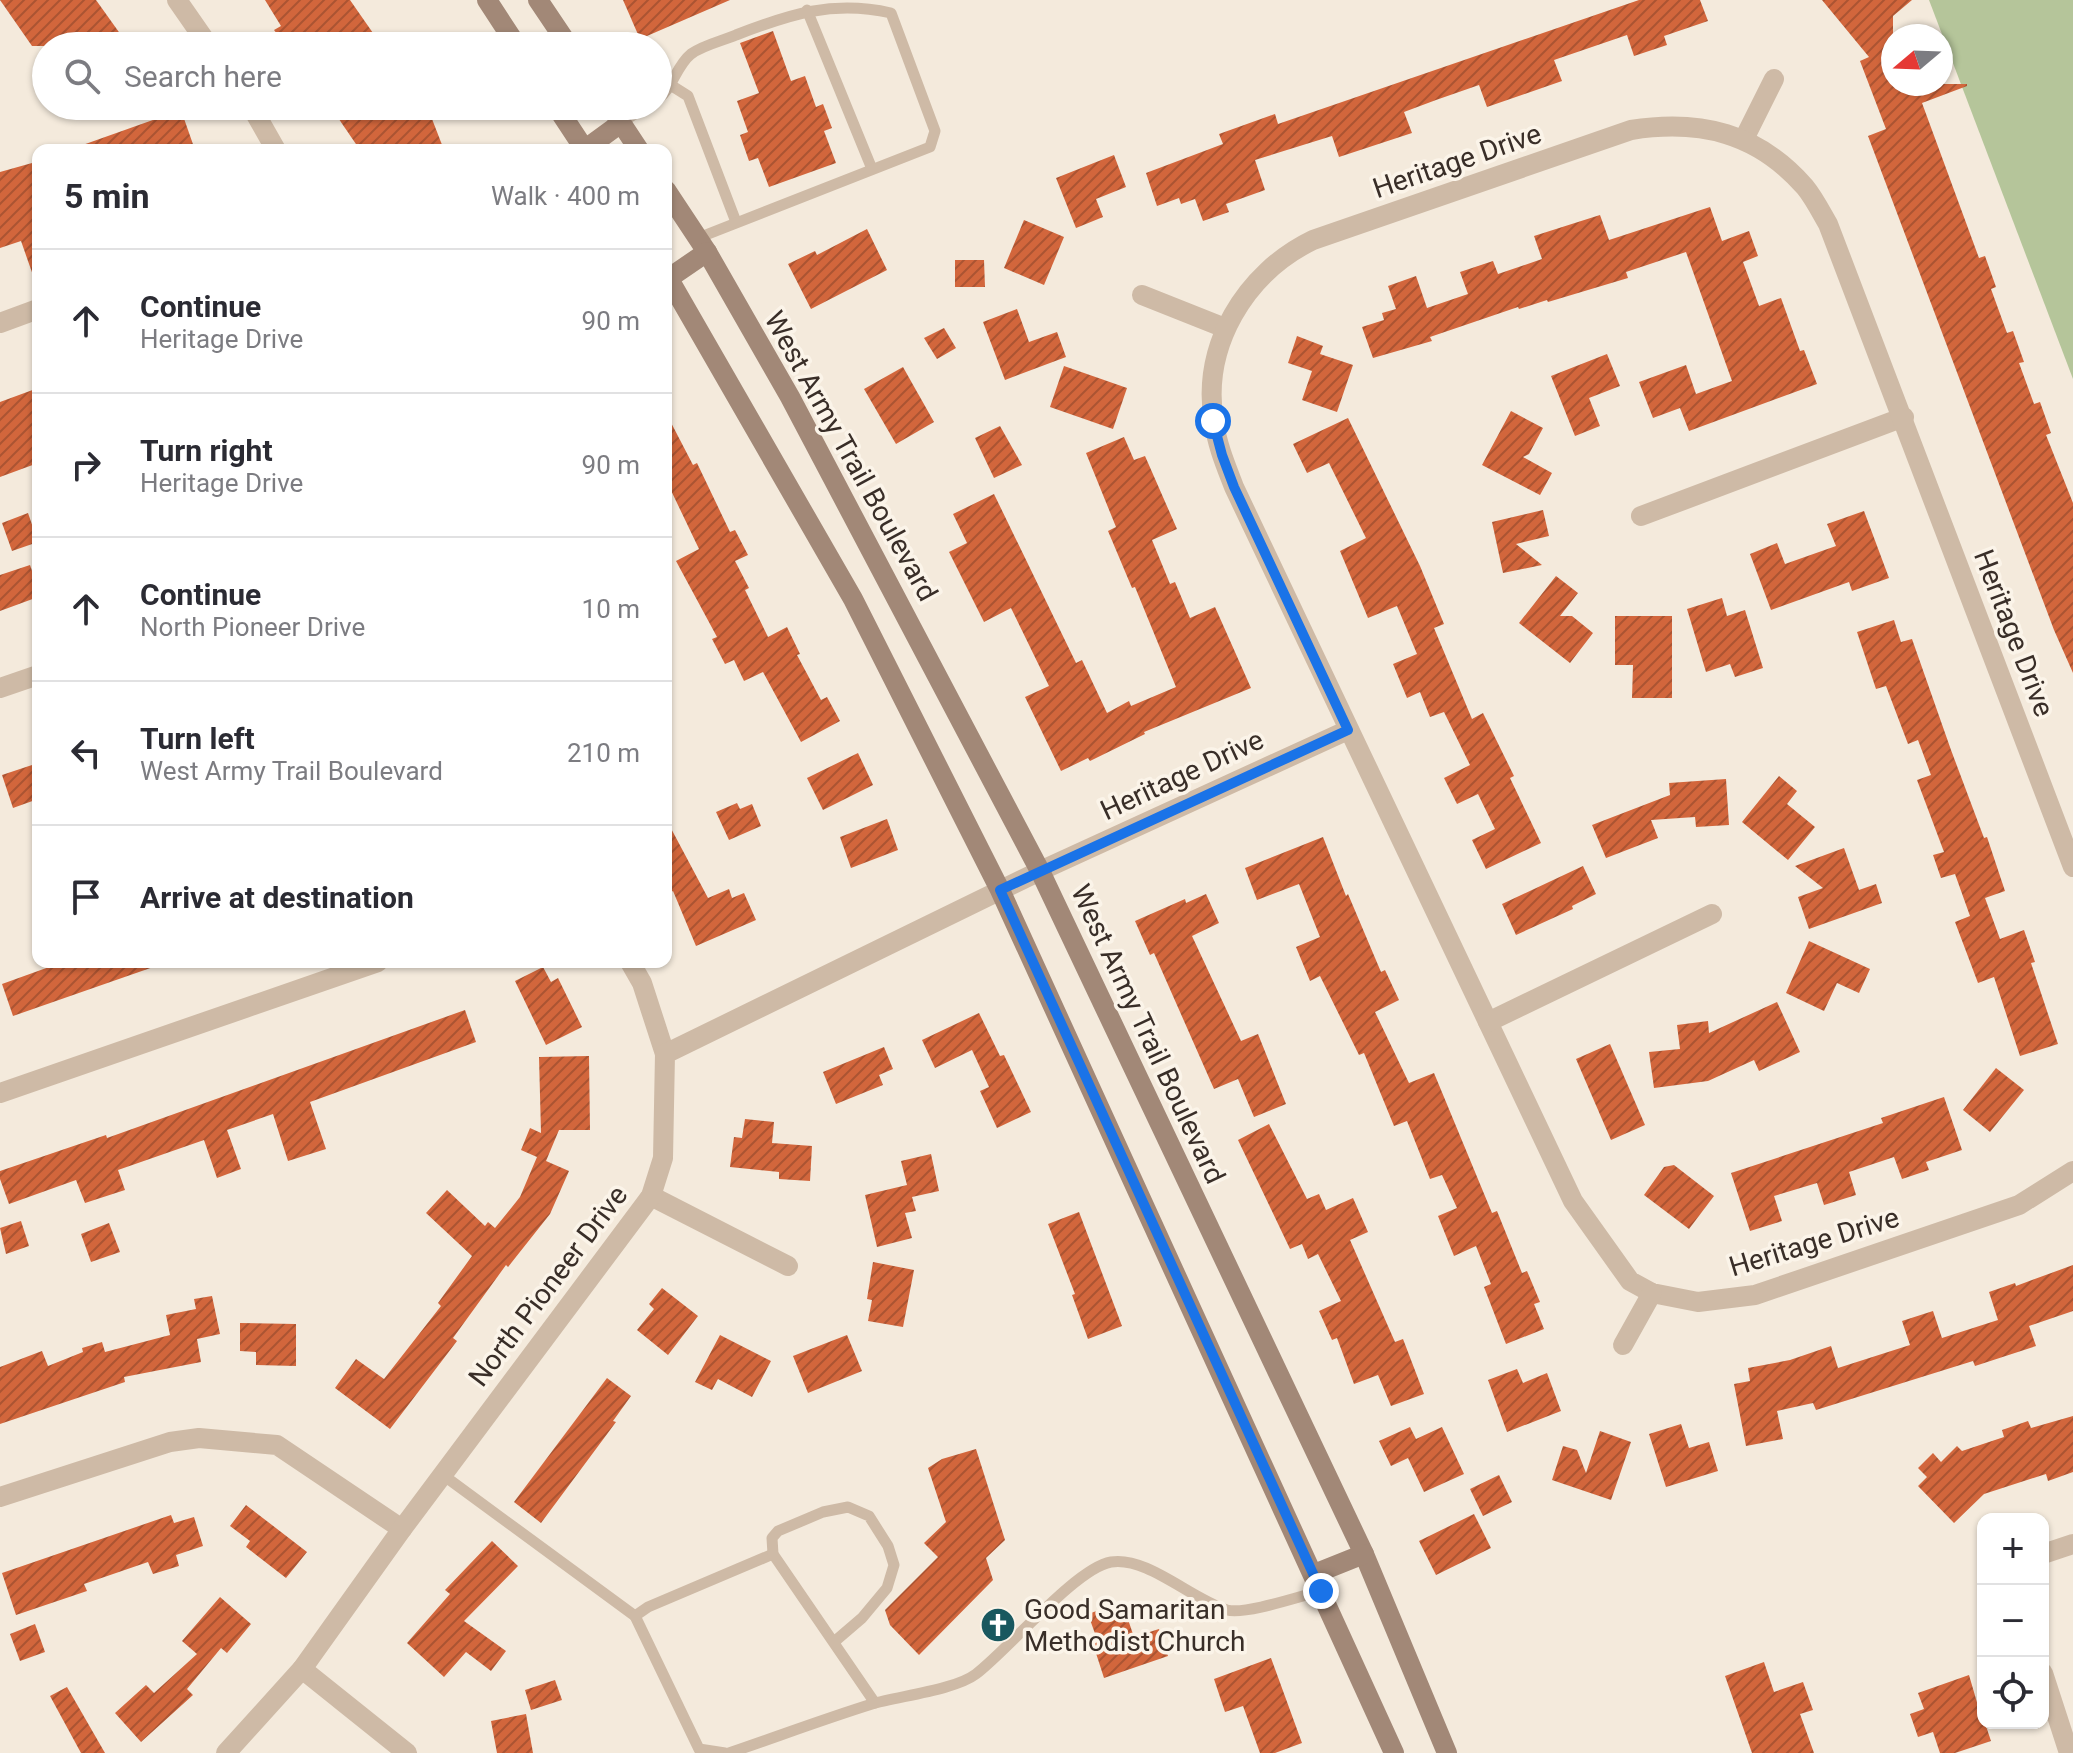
<!DOCTYPE html>
<html lang="en">
<head>
<meta charset="utf-8">
<style>
  :root { --surface:#fff; --page:#f7f7f7; --text:#2b2b33; --muted:#7c7c81; --line:#e1e1e2 }
  body { margin:0; font-family:Roboto,sans-serif; background:var(--page); color:var(--text) }
  .controls { position:absolute; right:24px; bottom:24px; display:grid; overflow:hidden; border-radius:16px; box-shadow:0 2px 6px #0004 }
  .controls button { width:72px; height:72px; display:grid; place-items:center; padding:0; border:0; border-bottom:2px solid var(--line); background:var(--surface); color:var(--text); font:40px sans-serif }
  .compass { position:absolute; left:1881px; top:24px; width:72px; height:72px; border-radius:50%; background:var(--surface); box-shadow:0 2px 6px #0004; rotate:251deg }
  .stop { position:absolute; width:24px; height:24px; margin:-18px; border:6px solid #1a73e8; border-radius:50%; background:#fff }
  .stop.end { background:#1a73e8; border-color:#fff; box-shadow:0 2px 8px #0008 }
  .list { margin:0; padding:0; list-style:none }
  h2 { display:flex; justify-content:space-between; align-items:center; height:104px; margin:0; padding:0 32px; font-size:34px }
  h2 small { font-size:26px; font-weight:400; color:var(--muted) }
  .list li { display:grid; grid-template-columns:52px 1fr auto; gap:24px; align-items:center; box-sizing:border-box; height:144px; padding:0 32px; border-top:2px solid var(--line) }
  .list b { display:block; font-size:30px; white-space:nowrap }
  .list p { margin:0; font-size:26px; white-space:nowrap; color:var(--muted) }
  .list em { font-size:26px; font-style:normal; color:var(--muted) }
  .icon { flex:none; width:44px; height:44px; fill:none; stroke:currentColor; stroke-width:2; stroke-linecap:round; stroke-linejoin:round }
  .map { position:relative; flex:none; width:2073px; height:1753px; overflow:hidden }
  .search { position:absolute; background:var(--surface); box-shadow:0 2px 6px #0004; left:32px; top:32px; width:640px; height:88px; display:flex; align-items:center; gap:20px; box-sizing:border-box; padding:0 28px; border-radius:44px; color:var(--muted); font-size:30px }
  .panel { position:absolute; background:var(--surface); box-shadow:0 2px 6px #0004; left:32px; top:144px; width:640px; height:824px; border-radius:16px }
  .map>svg:first-child { display:block }
  .park { fill:#b5c59a }
  .building { fill:url(#building-hatch) }
  .lines { fill:none; stroke-linecap:round; stroke-linejoin:round }
  .lane { stroke:#cebaa6; stroke-width:11 }
  .street { stroke:#cebaa6; stroke-width:20 }
  .secondary { stroke:#a28877; stroke-width:20 }
  .route { stroke:#1a73e8; stroke-width:10 }
  .labels { text-anchor:middle; dominant-baseline:central; stroke-width:7; stroke-linejoin:round; paint-order:stroke }
  .street-label { font-size:28px; fill:#392e28; stroke:#fbf4e9 }
  .poi-label { font-size:28px; fill:#392e28; stroke:#fbf4e9; text-anchor:start }
</style>
</head>
<body>
<div class="map">
<svg width="2073" height="1753" viewBox="0 0 2073 1753">
  <defs>
    <pattern id="building-hatch" width="6" height="6" patternUnits="userSpaceOnUse" patternTransform="scale(2)"><rect width="6" height="6" fill="#d2663c"/><path d="M-1 1l2-2M0 6l6-6M5 7l2-2" fill="none" stroke="#ab5432"/></pattern>
  </defs>
  <rect width="100%" height="100%" fill="#f4eadc"/>
  <path class="park" d="M1929 0H2073V379Z"/>
  <g class="building">
    <path d="M0 0H96L121 35 106 46H32Z"/>
    <path d="M265 0H350L382 46H286L274 30 281 26Z"/>
    <path d="M623 0H730L640 39Z"/>
    <path d="M1639 0H1700L1708 21 1664 36 1667 45 1634 56 1627 35 1554 60 1562 81 1487 107 1479 85 1436 100 1404 112 1412 133 1339 157 1332 136 1255 160 1265 190 1226 204 1229 212 1203 221 1195 199 1181 204 1179 198 1157 206 1146 173 1223 144 1219 134 1275 114 1278 124Z"/>
    <path d="M1822 0H1912L1893 16V84H1967V86L1922 103 1979 258 1985 256 1996 287 1991 289 2007 333 2013 331 2024 362 2019 363 2034 404 2040 402 2051 433 2046 435 2073 503V673L2054 630 1868 136 1886 129 1860 61 1869 57Z"/>
    <path d="M773 31 791 81 805 76 816 107 823 104 832 128 824 131 836 163 769 187 758 158 749 161 740 135 748 132 737 101 759 93 740 43Z"/>
    <path d="M330 106H427L444 150H360Z"/>
    <path d="M181 110 195 150H78L77 147Z"/>
    <path d="M1114 155 1126 187 1096 199 1103 217 1076 228 1056 178Z"/>
    <path d="M32 163 38 180V281H35L21 241 0 248V172Z"/>
    <path d="M1710 207 1722 241 1749 231 1758 256 1743 262 1759 306 1781 298 1800 351 1804 350 1817 384 1689 431 1680 408 1653 418 1639 382 1686 365 1696 394 1732 381 1686 252 1626 272 1628 278 1548 302 1547 300 1519 309 1518 307 1430 337 1432 341 1373 358 1362 327 1384 320 1382 313 1396 309 1388 286 1416 276 1427 308 1468 294 1460 272 1493 261 1498 274 1542 259 1534 236 1600 215 1609 240Z"/>
    <path d="M1024 220 1064 237 1044 285 1004 268Z"/>
    <path d="M867 229 887 270 811 309 788 264 815 251 817 255Z"/>
    <path d="M955 260H984L985 287H955Z"/>
    <path d="M1017 309 1029 342 1057 332 1066 357 1005 380 983 322Z"/>
    <path d="M944 328 956 348 937 359 924 338Z"/>
    <path d="M1297 336 1323 346 1320 354 1353 365 1337 412 1302 400 1312 371 1288 363Z"/>
    <path d="M1607 354 1620 386 1589 398 1600 426 1575 436 1551 376Z"/>
    <path d="M1064 366 1127 388 1113 429 1050 407Z"/>
    <path d="M903 367 934 422 896 444 864 389Z"/>
    <path d="M38 388V463L0 477V402Z"/>
    <path d="M1511 411 1543 428 1529 454 1523 457 1552 473 1540 495 1482 465Z"/>
    <path d="M666 413 693 465 697 463 730 532 735 530 748 555 735 561 749 588 745 590 768 637 787 627 800 654 797 655 821 700 827 697 840 721 801 742 763 672 744 681 734 660 725 664 712 639 717 637 676 561 699 549 666 480Z"/>
    <path d="M1348 418 1420 566 1444 624 1434 628 1472 719 1483 713 1514 776 1510 778 1541 843 1486 869 1472 840 1495 829 1478 794 1457 804 1444 778 1470 765 1444 712 1430 717 1420 692 1407 698 1393 664 1417 654 1397 606 1368 618 1340 551 1366 538 1329 463 1307 473 1293 444Z"/>
    <path d="M1000 426 1022 465 994 478 975 438Z"/>
    <path d="M1124 437 1134 460 1145 456 1177 529 1152 540 1170 584 1175 582 1190 618 1215 607 1251 688 1144 732 1145 734 1090 761 1088 758 1061 771 1025 697 1049 686 1011 608 984 622 949 552 967 543 953 514 994 494 1076 663 1082 660 1107 713 1129 701 1131 706 1176 687 1135 587 1132 588 1108 531 1116 527 1086 453Z"/>
    <path d="M1543 510 1549 536 1516 544 1542 565 1503 573 1492 522Z"/>
    <path d="M1864 511 1889 578 1852 591 1849 582 1771 610 1750 554 1777 543 1785 564 1836 546 1827 524Z"/>
    <path d="M28 513 38 542 12 551 2 523Z"/>
    <path d="M30 565 38 588V597L0 611V575Z"/>
    <path d="M1556 576 1578 593 1560 616H1572L1593 633 1570 663 1519 623Z"/>
    <path d="M1722 598 1727 616 1745 610 1763 668 1735 677 1730 664 1706 672 1687 609Z"/>
    <path d="M1615 616H1672V698H1632L1633 665H1615Z"/>
    <path d="M1894 620 1901 642 1912 639 1951 750 1984 838 1987 837 2005 891 1985 898 2000 939 2024 930 2035 962 2031 963 2058 1044 2020 1056 1994 977 1978 983 1955 922 1970 916 1955 874 1941 878 1933 855 1944 852 1917 780 1931 775 1918 740 1908 744 1886 686 1876 689 1857 632Z"/>
    <path d="M858 753 873 785 823 810 807 778Z"/>
    <path d="M38 763V799L13 808 2 775Z"/>
    <path d="M1779 776 1797 791 1787 804 1815 827 1788 860 1742 822Z"/>
    <path d="M1726 779 1729 825 1696 827 1695 817 1651 820 1658 838 1606 858 1592 825 1670 795 1669 783Z"/>
    <path d="M737 803 740 809 752 804 761 826 729 840 716 812Z"/>
    <path d="M666 819 708 898 729 889 732 898 744 893 756 920 696 946 673 891 666 895Z"/>
    <path d="M887 819 898 850 851 868 840 837Z"/>
    <path d="M1323 837 1346 896 1348 894 1381 972 1385 970 1399 1000 1375 1012 1409 1083 1434 1073 1492 1213 1497 1211 1522 1273 1527 1271 1540 1302 1534 1304 1544 1329 1506 1344 1484 1287 1491 1284 1476 1246 1454 1256 1438 1216 1457 1208 1442 1175 1430 1179 1407 1121 1394 1126 1364 1053 1359 1055 1320 976 1310 981 1296 947 1320 937 1299 884 1257 900 1245 868Z"/>
    <path d="M1844 848 1859 890 1876 884 1882 903 1809 929 1798 897 1823 888 1795 866Z"/>
    <path d="M1583 866 1596 894 1572 906 1573 909 1516 935 1502 904Z"/>
    <path d="M1206 894 1219 923 1192 936 1241 1041 1258 1034 1286 1104 1254 1117 1238 1079 1214 1089 1154 953 1150 955 1135 921 1185 899 1186 903Z"/>
    <path d="M1809 941 1870 969 1859 993 1837 983 1824 1011 1786 993Z"/>
    <path d="M63 962H158L159 965 13 1016 2 984Z"/>
    <path d="M543 967 551 982 558 978 582 1027 546 1045 515 981Z"/>
    <path d="M1777 1002 1800 1052 1759 1071 1754 1060 1708 1081 1654 1088 1649 1052 1680 1049 1677 1025 1708 1021 1709 1033Z"/>
    <path d="M465 1010 476 1042 310 1102 326 1149 288 1161 273 1114 227 1130 241 1169 217 1178 204 1140 118 1170 125 1190 85 1203 76 1180 9 1204 0 1179V1171L106 1135 107 1138Z"/>
    <path d="M979 1013 1000 1056 1004 1055 1031 1112 997 1128 980 1091 989 1087 972 1050 935 1068 922 1040Z"/>
    <path d="M1610 1044 1645 1125 1611 1140 1576 1059Z"/>
    <path d="M884 1047 893 1069 879 1075 883 1085 836 1104 823 1072Z"/>
    <path d="M589 1056 590 1130H559L546 1161 569 1171 550 1214 508 1267 506 1265 453 1338 457 1341 390 1429 335 1388 356 1359 384 1379 441 1306 438 1303 472 1256 426 1213 447 1190 485 1226 488 1222 495 1228 520 1197 537 1157 521 1150 530 1128 541 1133 539 1057Z"/>
    <path d="M1996 1068 2024 1090 1990 1132 1963 1110Z"/>
    <path d="M1944 1097 1962 1150 1926 1162 1929 1170 1902 1179 1894 1157 1849 1172 1856 1195 1824 1205 1817 1183 1774 1196 1782 1221 1750 1231 1731 1173 1883 1123 1881 1118Z"/>
    <path d="M745 1119 774 1122 772 1143 812 1146 810 1181 779 1179V1172L730 1167 734 1137 742 1138Z"/>
    <path d="M1269 1124 1307 1199 1319 1194 1326 1210 1353 1198 1368 1232 1350 1240 1395 1342 1403 1339 1424 1394 1391 1406 1378 1375 1354 1384 1337 1338 1332 1340 1319 1311 1341 1301 1318 1254 1308 1259 1302 1244 1290 1249 1238 1140Z"/>
    <path d="M931 1154 939 1191 912 1197 916 1211 905 1213 912 1238 877 1247 865 1195 907 1185 901 1161Z"/>
    <path d="M1674 1165 1714 1196 1689 1229 1644 1195 1664 1167Z"/>
    <path d="M1079 1212 1122 1326 1088 1339 1072 1295 1075 1294 1048 1224Z"/>
    <path d="M21 1221 29 1246 6 1254 0 1228Z"/>
    <path d="M109 1223 120 1252 91 1262 81 1234Z"/>
    <path d="M873 1262 914 1270 903 1327 868 1321 872 1300 867 1299Z"/>
    <path d="M2073 1265V1311L2029 1326 2036 1346 1975 1366 1973 1361 1816 1410 1813 1403 1777 1411 1783 1439 1746 1446 1734 1384 1750 1381 1748 1368 1790 1360 1831 1346 1838 1368 1910 1345 1902 1321 1933 1311 1942 1338 1998 1320 1989 1292 2015 1283 2016 1286Z"/>
    <path d="M662 1288 698 1316 668 1355 637 1330 654 1309 649 1304Z"/>
    <path d="M212 1296 220 1334 197 1339 201 1362 124 1377 125 1382 0 1424V1367L42 1351 48 1366 83 1352 82 1348 102 1342 105 1352 170 1335 166 1315 196 1309 194 1299Z"/>
    <path d="M240 1323 296 1324V1366L256 1365V1352L240 1351Z"/>
    <path d="M720 1335 771 1361 752 1397 718 1379 712 1390 695 1382Z"/>
    <path d="M847 1335 862 1371 808 1393 793 1356Z"/>
    <path d="M1517 1369 1523 1383 1547 1373 1561 1411 1507 1432 1488 1380Z"/>
    <path d="M607 1378 631 1396 613 1421 616 1422 541 1523 514 1502Z"/>
    <path d="M2073 1416V1472L2048 1481 2046 1474 1984 1494 1954 1523 1918 1486 1927 1477 1918 1468 1933 1453 1941 1462 1957 1446 1962 1451 2004 1437 2002 1430 2028 1421 2031 1428Z"/>
    <path d="M1681 1424 1689 1448 1709 1442 1718 1471 1666 1487 1649 1434Z"/>
    <path d="M1410 1427 1416 1439 1442 1427 1464 1474 1424 1492 1408 1458 1391 1466 1379 1441Z"/>
    <path d="M1600 1431 1631 1442 1611 1500 1552 1480 1563 1446 1577 1450 1586 1473Z"/>
    <path d="M976 1449 1005 1540 986 1558 993 1580 919 1655 890 1625 885 1610 938 1557 924 1543 946 1522 928 1468 942 1459Z"/>
    <path d="M1499 1475 1512 1502 1483 1516 1470 1489Z"/>
    <path d="M246 1505 307 1552 286 1578 246 1547 250 1541 230 1526Z"/>
    <path d="M1474 1514 1491 1548 1436 1575 1419 1541Z"/>
    <path d="M171 1515 174 1523 194 1517 203 1546 176 1555 179 1566 153 1574 148 1562 84 1584 87 1591 16 1615 2 1573Z"/>
    <path d="M492 1541 518 1566 464 1621 506 1651 491 1671 466 1652 444 1677 407 1643 450 1594 445 1590Z"/>
    <path d="M220 1597 251 1624 227 1653 221 1648 187 1689 193 1695 141 1742 115 1713 146 1685 154 1693 197 1654 182 1641Z"/>
    <path d="M1122 1602 1134 1637 1159 1629 1168 1656 1104 1678 1093 1644 1098 1642 1088 1614Z"/>
    <path d="M35 1624 45 1652 20 1661 10 1634Z"/>
    <path d="M1271 1658 1302 1743 1275 1753H1260L1243 1706 1225 1712 1214 1679Z"/>
    <path d="M1764 1662 1774 1692 1803 1682 1813 1710 1800 1714 1814 1753H1752L1725 1676Z"/>
    <path d="M1969 1675 1983 1723H1985L1991 1741 1955 1753H1940L1933 1732 1918 1737 1910 1714 1924 1709 1918 1693Z"/>
    <path d="M555 1680 562 1700 531 1710 525 1690Z"/>
    <path d="M67 1687 105 1753H81L50 1696Z"/>
    <path d="M526 1714 533 1753H497L491 1721Z"/>
  </g>
  <g class="lines">
    <g class="lane">
      <path d="M807 10 872 169"/>
      <path d="M669 84 688 96 736 222"/>
      <path d="M658 99C673 88 676 66 691 54 703 45 722 41 736 35 790 14 833 0 891 13L935 131 930 147 698 238"/>
      <path d="M621 123 647 106"/>
      <path d="M443 1475 635 1616 699 1749 725 1753"/>
      <path d="M635 1616 648 1607 773 1554"/>
      <path d="M834 1642 862 1618 887 1588 894 1565 888 1546 869 1516 848 1507 823 1512 778 1531 772 1538 773 1554 875 1703"/>
      <path d="M729 1753C776 1737 824 1719 872 1704 899 1696 955 1690 976 1674 1009 1649 1076 1568 1111 1562 1147 1556 1191 1599 1227 1610 1245 1615 1301 1596 1321 1591"/>
    </g>
    <g class="street">
      <path d="M177 0 209 46"/>
      <path d="M251 106 276 150"/>
      <path d="M1744 139 1774 79"/>
      <path d="M1142 295 1225 328"/>
      <path d="M0 323 38 309"/>
      <path d="M1641 516 1904 417"/>
      <path d="M0 688 38 675"/>
      <path d="M2073 867 1828 224C1821 212 1814 198 1805 187 1758 133 1700 119 1631 130L1313 240C1245 273 1201 346 1214 422 1217 445 1226 466 1234 487L1573 1201 1630 1281 1652 1293 1698 1302 1755 1295 2019 1205 2073 1171"/>
      <path d="M630 962 642 983 665 1054"/>
      <path d="M1488 1022 1712 914"/>
      <path d="M0 1093 378 962"/>
      <path d="M651 1196 788 1266"/>
      <path d="M1623 1345 1652 1293"/>
      <path d="M0 1497 170 1442 199 1438 277 1445 402 1529"/>
      <path d="M2043 1554 2073 1544"/>
      <path d="M302 1669 407 1753"/>
      <path d="M2043 1673 2069 1753"/>
      <path d="M226 1753 302 1669 402 1529 651 1196 663 1158 665 1054 1040 871 1348 730"/>
    </g>
    <g class="secondary">
      <path d="M487 0 517 46"/>
      <path d="M538 0 569 46"/>
      <path d="M556 106 585 150"/>
      <path d="M610 106 639 150"/>
      <path d="M584 150 621 123"/>
      <path d="M666 190 707 252 790 397 1040 871 1364 1554 1447 1753"/>
      <path d="M666 274 853 599 1000 890 1394 1753"/>
      <path d="M669 278 707 252"/>
      <path d="M1314 1574 1364 1554"/>
    </g>
  </g>
  <g class="lines">
    <path class="route" d="M1213 421 1222 455 1234 487 1348 730 1000 890 1321 1591"/>
  </g>
  <defs>
    <symbol id="church-disc" viewBox="-11 -11 22 22"><circle r="9.5" fill="#19585f" stroke="#fbf4e9"/><path d="M-1.2-6h2.4v3.5h3.3v2.4h-3.3V6h-2.4V-.1h-3.3v-2.4h3.3Z" fill="#fff"/></symbol>
  </defs>
  <g fill-rule="evenodd">
    <use href="#church-disc" x="978" y="1605" width="40" height="40"/>
  </g>
  <g class="labels">
    <g class="street-label">
      <text transform="translate(1457 161) rotate(-19)">Heritage Drive</text>
      <text transform="translate(851 456) rotate(61)">West Army Trail Boulevard</text>
      <text transform="translate(2014 633) rotate(69)">Heritage Drive</text>
      <text transform="translate(1182 775) rotate(-25)">Heritage Drive</text>
      <text transform="translate(1148 1034) rotate(65)">West Army Trail Boulevard</text>
      <text transform="translate(1814 1242) rotate(-17)">Heritage Drive</text>
      <text transform="translate(548 1286) rotate(-53)">North Pioneer Drive</text>
    </g>
    <g class="poi-label">
      <text x="1024" y="1609">Good Samaritan<tspan x="1024" dy="32">Methodist Church</tspan></text>
    </g>
  </g>
</svg>
<div class="controls">
<button>+</button>
<button>−</button>
<button><svg class="icon" aria-label="locate" viewBox="0 0 24 24"><circle cx="12" cy="12" r="6"/><path d="M12 2v4M12 18v4M2 12h4M18 12h4"/></svg></button>
</div>
<svg class="compass" viewBox="-18 -18 36 36"><path d="M0-13l5 13h-10z" fill="#e53935"/><path d="M0 13l5-13h-10z" fill="#7c7c81"/></svg>
<div class="stop" style="left:1213px;top:421px"></div>
<div class="stop end" style="left:1321px;top:1591px"></div>
<div class="search"><svg class="icon" aria-label="search" viewBox="0 0 24 24"><circle cx="10" cy="10" r="6"/><path d="M15 15l6 6"/></svg>Search here</div>
<section class="panel">
<h2>5 min<small>Walk · 400 m</small></h2>
<ul class="list">
<li><svg class="icon" aria-label="ahead" viewBox="0 0 24 24"><path d="M12 20V5M6 11l6-6 6 6"/></svg><div><b>Continue</b><p>Heritage Drive</p></div><em>90 m</em></li>
<li><svg class="icon" aria-label="right" viewBox="0 0 24 24"><path d="M7 20v-9h11M14 6l5 5-5 5"/></svg><div><b>Turn right</b><p>Heritage Drive</p></div><em>90 m</em></li>
<li><svg class="icon" aria-label="ahead" viewBox="0 0 24 24"><path d="M12 20V5M6 11l6-6 6 6"/></svg><div><b>Continue</b><p>North Pioneer Drive</p></div><em>10 m</em></li>
<li><svg class="icon" aria-label="left" viewBox="0 0 24 24"><path d="M17 20v-9H6M10 6l-5 5 5 5"/></svg><div><b>Turn left</b><p>West Army Trail Boulevard</p></div><em>210 m</em></li>
<li><svg class="icon" aria-label="arrive" viewBox="0 0 24 24"><path d="M6 21V4h12l-3 4 3 4H6"/></svg><div><b>Arrive at destination</b></div></li>
</ul>
</section>
</div>
</body>
</html>
